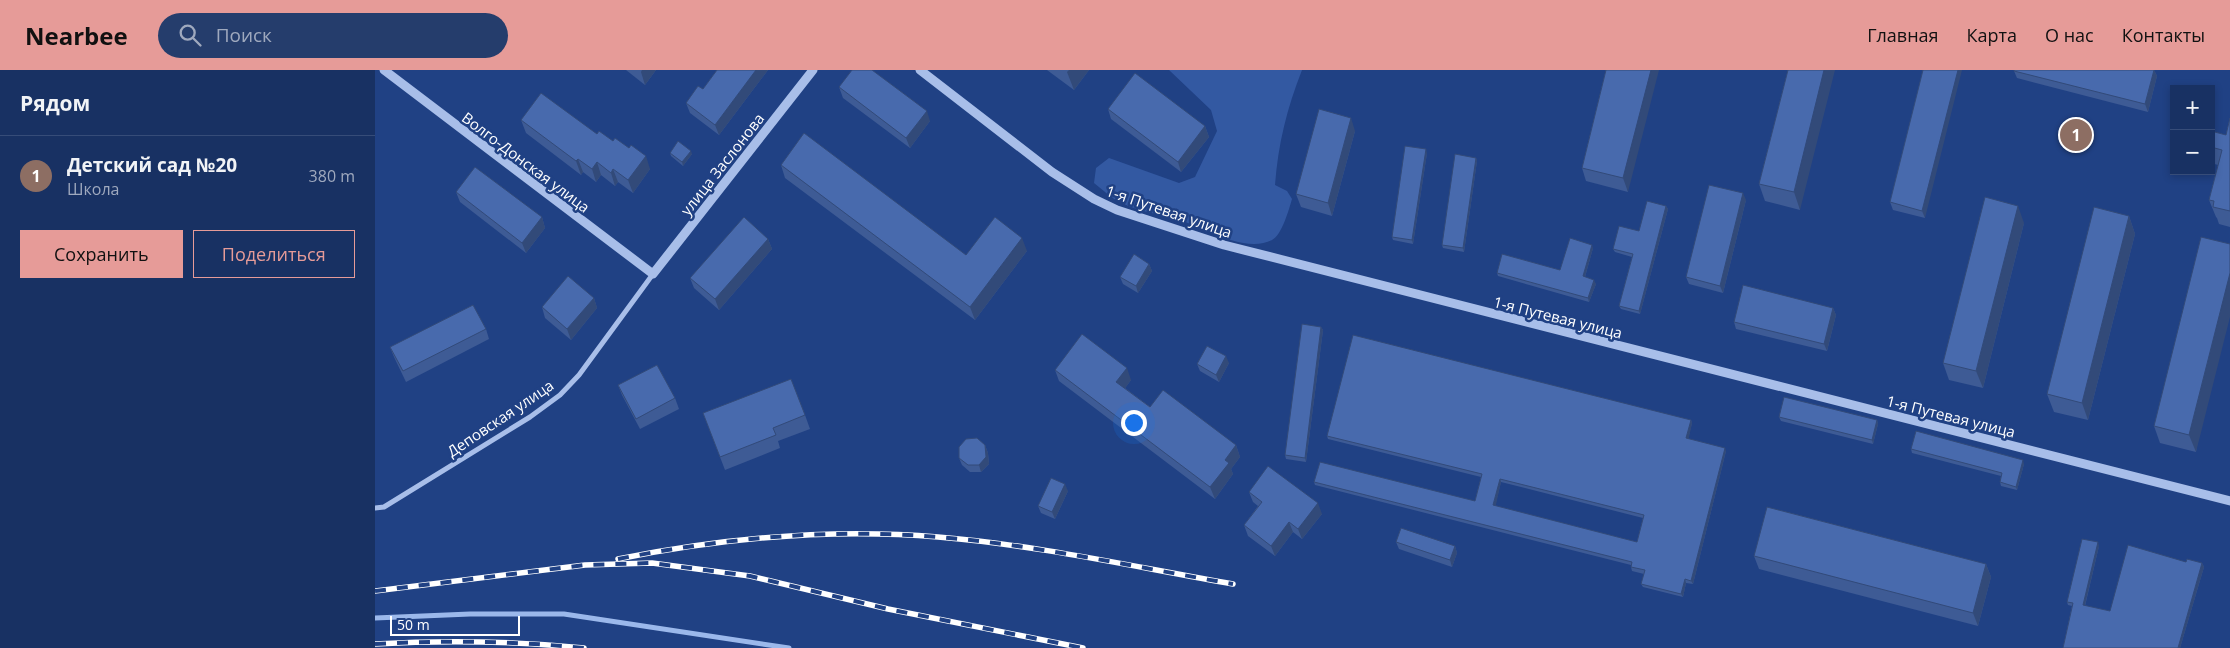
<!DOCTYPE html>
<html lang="ru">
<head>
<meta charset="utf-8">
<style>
  :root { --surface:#183163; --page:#253d6c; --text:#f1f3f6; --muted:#9fa9be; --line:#364c78; --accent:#e69b98 }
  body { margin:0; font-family:"Open Sans",sans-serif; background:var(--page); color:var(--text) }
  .controls { position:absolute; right:15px; top:15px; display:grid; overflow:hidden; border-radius:0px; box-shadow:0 2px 8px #0003 }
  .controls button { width:45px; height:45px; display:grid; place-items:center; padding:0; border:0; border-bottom:1px solid var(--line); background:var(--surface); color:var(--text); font:25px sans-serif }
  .scale { position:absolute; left:15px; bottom:12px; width:130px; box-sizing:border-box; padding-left:5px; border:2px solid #fff; border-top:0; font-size:14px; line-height:18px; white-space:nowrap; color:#fff; -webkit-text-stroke:4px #204184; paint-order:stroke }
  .you { position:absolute; left:758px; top:352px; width:18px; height:18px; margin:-12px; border:4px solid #fff; border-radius:50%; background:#1a73e8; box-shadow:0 0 0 8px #1a73e833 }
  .badge { display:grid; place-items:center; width:32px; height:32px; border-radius:50%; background:var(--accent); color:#fff; font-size:16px; font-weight:700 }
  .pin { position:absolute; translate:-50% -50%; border:2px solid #fff; box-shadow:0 1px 5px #0006 }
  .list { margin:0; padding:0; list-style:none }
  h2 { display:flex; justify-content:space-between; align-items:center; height:65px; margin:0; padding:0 20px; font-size:21px }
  h2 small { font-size:16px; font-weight:400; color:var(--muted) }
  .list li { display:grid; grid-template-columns:32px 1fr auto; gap:15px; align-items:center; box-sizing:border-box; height:80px; padding:0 20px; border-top:1px solid var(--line) }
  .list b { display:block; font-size:19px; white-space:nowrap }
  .list p { margin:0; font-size:16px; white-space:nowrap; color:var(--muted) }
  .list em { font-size:16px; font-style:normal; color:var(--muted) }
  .actions { display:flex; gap:10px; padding:15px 20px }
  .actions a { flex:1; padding:11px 0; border:1px solid var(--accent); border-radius:0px; text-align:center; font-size:18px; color:var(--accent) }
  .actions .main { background:var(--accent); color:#111 }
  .icon { flex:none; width:28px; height:28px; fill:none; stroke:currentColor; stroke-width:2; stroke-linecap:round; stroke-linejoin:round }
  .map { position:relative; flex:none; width:1855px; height:578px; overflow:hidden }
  header { display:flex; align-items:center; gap:30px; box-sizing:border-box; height:70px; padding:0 25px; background:var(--accent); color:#111 }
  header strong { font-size:24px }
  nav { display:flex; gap:28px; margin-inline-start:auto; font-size:18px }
  .search { width:350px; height:45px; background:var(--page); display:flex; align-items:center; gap:12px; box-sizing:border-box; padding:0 18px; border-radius:28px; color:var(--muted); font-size:19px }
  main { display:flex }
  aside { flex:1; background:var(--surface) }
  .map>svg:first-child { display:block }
  .green { fill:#3359a2 }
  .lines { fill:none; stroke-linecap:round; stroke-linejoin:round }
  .stream { stroke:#9bb8eb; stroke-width:5 }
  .minor { stroke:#a8bee9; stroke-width:5 }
  .tertiary { stroke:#a8bee9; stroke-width:9 }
  .rail-casing { stroke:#fff; stroke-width:5.5 }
  .rail { stroke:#204184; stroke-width:4; stroke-dasharray:11; stroke-linecap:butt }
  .wall { fill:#3e5b95; fill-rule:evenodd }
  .shaded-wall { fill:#324a79 }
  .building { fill:#486aad; stroke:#324a79; fill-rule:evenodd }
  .labels { text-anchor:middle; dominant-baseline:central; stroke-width:5; stroke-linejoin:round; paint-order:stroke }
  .street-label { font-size:15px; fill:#fff; stroke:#204184 }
</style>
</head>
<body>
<header>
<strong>Nearbee</strong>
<div class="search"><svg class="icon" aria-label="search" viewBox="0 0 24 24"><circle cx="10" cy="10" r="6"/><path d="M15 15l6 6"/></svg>Поиск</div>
<nav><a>Главная</a><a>Карта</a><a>О нас</a><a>Контакты</a></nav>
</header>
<main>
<aside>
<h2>Рядом<small></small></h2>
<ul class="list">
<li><span class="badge" style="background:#8d6e63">1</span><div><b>Детский сад №20</b><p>Школа</p></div><em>380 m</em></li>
</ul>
<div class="actions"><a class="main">Сохранить</a><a>Поделиться</a></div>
</aside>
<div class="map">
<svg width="1855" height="578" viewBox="0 0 1855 578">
  <rect width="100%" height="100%" fill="#204184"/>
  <path class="green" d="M794 0H927C912 38 903 74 900 115L912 121 917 129C914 139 907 165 897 170 868 185 824 154 795 147 778 143 763 141 747 133 737 129 728 120 719 113L721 98 734 88 804 113 820 107 842 61 836 40Z"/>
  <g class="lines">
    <path class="stream" d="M0 548 95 544H189L414 578"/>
    <path class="minor" d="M0 438 9 437 155 347 185 325 204 305 278 204"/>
    <g class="tertiary">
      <path d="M9 0 278 204 438 0"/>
      <path d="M545 0 677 102 719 129 742 140 849 175 1855 431"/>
    </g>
    <defs>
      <g id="rail">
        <path d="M243 489C348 468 456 458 563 467 662 475 760 497 858 514"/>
        <path d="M0 521 210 495 277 493 375 506 513 539 708 578"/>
        <path d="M0 574C70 570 139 571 209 578"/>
      </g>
    </defs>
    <use href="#rail" class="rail-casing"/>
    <use href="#rail" class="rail"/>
  </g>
  <g class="wall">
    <path d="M251 0H281L270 15Z"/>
    <path d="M342 0H393L344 65 315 43 311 33 328 19Z"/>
    <path d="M672 0H714L699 20Z"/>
    <path d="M1231 0 1253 122 1211 111 1207 98Z"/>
    <path d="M1413 0 1425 140 1390 131 1384 114Z"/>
    <path d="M1548 0 1550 148 1518 140 1515 132Z"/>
    <path d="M1639 0H1779L1782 6 1773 42 1642 8 1639 1Z"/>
    <path d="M464 17 555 51 535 78 468 28Z"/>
    <path d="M733 39 830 56 834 67 806 102 736 49Z"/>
    <path d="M1855 48V157L1844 154 1842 148 1841 147 1834 130 1843 95 1836 93V61L1851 65Z"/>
    <path d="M146 50 222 64 275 99 258 123 243 112 240 116 226 105 221 112 208 102 206 105 151 63Z"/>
    <path d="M980 61 957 146 926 137 921 124Z"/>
    <path d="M295 83 317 84 308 96 296 86Z"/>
    <path d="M1052 83 1038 174 1018 170 1017 167Z"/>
    <path d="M1101 88 1102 91 1089 182 1068 178 1067 175Z"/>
    <path d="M406 95 591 185 652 181 600 250 410 108Z"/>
    <path d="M81 122 167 147 170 158 151 183 85 132Z"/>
    <path d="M1371 130 1348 223 1314 214 1311 207Z"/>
    <path d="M1291 136 1293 139 1265 244 1246 239 1244 236 1257 187 1240 182 1238 179 1264 161Z"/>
    <path d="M1754 146 1760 164 1713 350 1679 342 1672 324Z"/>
    <path d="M1649 153 1608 318 1574 310 1568 293Z"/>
    <path d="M393 169 397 179 344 240 319 218 315 208Z"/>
    <path d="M1855 174 1821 382 1785 373 1779 356Z"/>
    <path d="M1218 178 1210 207 1221 214 1214 232 1123 206 1122 203 1185 200Z"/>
    <path d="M774 194 777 201 763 223 748 214 745 207Z"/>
    <path d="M219 228 222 238 196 270 170 248 167 237Z"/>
    <path d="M1458 238 1461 245 1452 281 1361 259 1359 252Z"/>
    <path d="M946 257 948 260 931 392 911 389 910 385Z"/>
    <path d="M111 259 114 269 31 312 19 287 15 277Z"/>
    <path d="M854 293 844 312 825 301 822 294Z"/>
    <path d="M680 300 756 310 750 318 775 337 861 375 865 387 856 399 858 404 840 429 684 311Z"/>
    <path d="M243 315 300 328 304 339 265 359 247 325Z"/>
    <path d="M328 343 430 345 435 359 403 371 405 378 350 400Z"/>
    <path d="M1404 347 1502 350 1503 354 1498 374 1406 351Z"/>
    <path d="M1316 350 1317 353 1313 369 1351 381 1318 514 1311 513 1308 527 1268 517 1266 514 1269 504 1257 501 1256 497V495L940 415 939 412 1100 431 1106 407 953 369 952 366ZM1126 412 1268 448 1262 472 1120 436Z"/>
    <path d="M610 375 613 383 614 394 606 402H595L587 395 584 388Z"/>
    <path d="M1536 379 1649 394 1642 420 1626 416 1625 412 1626 406 1537 383Z"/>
    <path d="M693 421 680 449 666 443 663 436Z"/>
    <path d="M874 422 947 444 927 469 918 462 900 486 873 466 869 455 883 436 878 432Z"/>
    <path d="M1021 472 1080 476 1082 483 1077 497 1024 479Z"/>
    <path d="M1724 476 1710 536 1735 541 1811 492 1827 493 1829 497 1805 578H1688L1697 536 1693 535 1692 532Z"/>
    <path d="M1379 486 1611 494 1616 507 1603 556 1384 499Z"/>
  </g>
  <g class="shaded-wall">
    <path d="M267 0H281L270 15 266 2Z"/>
    <path d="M381 0H393L344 65 340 55Z"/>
    <path d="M694 0H714L699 20 692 2Z"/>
    <path d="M1276 0H1284L1253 122 1248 108Z"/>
    <path d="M1449 0H1460L1425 140 1419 122Z"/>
    <path d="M1583 0H1587L1550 148 1547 141Z"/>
    <path d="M1779 0 1782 6 1773 42 1770 34Z"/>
    <path d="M552 41 555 51 535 78 531 68Z"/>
    <path d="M976 48 980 61 957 146 953 133Z"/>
    <path d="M830 56 834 67 806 102 803 92Z"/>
    <path d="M1051 79 1052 83 1038 174 1037 170Z"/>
    <path d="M316 81 317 84 308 96 307 92Z"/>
    <path d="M271 86 275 99 258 123 253 110Z"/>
    <path d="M1101 88 1102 91 1089 182 1088 178Z"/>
    <path d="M203 89 208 102 206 105 201 91Z"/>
    <path d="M222 92 226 105 221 112 217 99Z"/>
    <path d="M238 99 243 112 240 116 236 103Z"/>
    <path d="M1368 123 1371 130 1348 223 1345 216Z"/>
    <path d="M1291 136 1293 139 1265 244 1264 241Z"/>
    <path d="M1643 136 1649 153 1608 318 1601 301Z"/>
    <path d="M1754 146 1760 164 1713 350 1707 333Z"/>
    <path d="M167 147 170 158 151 183 147 173Z"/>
    <path d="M647 168 652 181 600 250 595 237Z"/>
    <path d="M393 169 397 179 344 240 340 229Z"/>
    <path d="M1217 175 1218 178 1209 210 1208 206Z"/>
    <path d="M774 194 777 201 763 223 761 216Z"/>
    <path d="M1855 203V247L1821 382 1814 365Z"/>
    <path d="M1219 210 1221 214 1214 232 1213 228Z"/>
    <path d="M219 228 222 238 196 270 192 259Z"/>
    <path d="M1458 238 1461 245 1452 281 1449 274Z"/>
    <path d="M946 257 948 260 931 392 930 388Z"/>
    <path d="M851 286 854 293 844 312 841 305Z"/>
    <path d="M752 298 756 310 746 324 741 312Z"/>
    <path d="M1316 350 1317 353 1313 372 1311 368Z"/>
    <path d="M1502 350 1503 354 1498 374 1497 370Z"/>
    <path d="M610 375 613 383 614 394 606 402 604 395Z"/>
    <path d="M861 375 865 387 856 399 858 404 840 429 835 417 850 390Z"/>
    <path d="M1350 378 1351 381 1318 514 1316 511Z"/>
    <path d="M1648 390 1649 394 1642 420 1641 417Z"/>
    <path d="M1125 409 1126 412 1120 439 1118 435Z"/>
    <path d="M690 414 693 421 680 449 677 442Z"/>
    <path d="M943 433 947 444 927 469 923 459Z"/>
    <path d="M914 452 918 462 900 486 896 476Z"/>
    <path d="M1723 472 1724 476 1709 539 1708 535Z"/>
    <path d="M1080 476 1082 483 1077 497 1075 490Z"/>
    <path d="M1827 493 1829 497 1805 578H1803Z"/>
    <path d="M1611 494 1616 507 1603 556 1598 543Z"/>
    <path d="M1310 509 1311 513 1308 527 1306 524Z"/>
  </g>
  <g class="building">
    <path d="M342 0H381L340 55 311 33 323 16 328 19Z"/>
    <path d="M477 0H497L552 41 531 68 464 17Z"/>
    <path d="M1231 0H1276L1248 108 1207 98Z"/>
    <path d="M1413 0H1449L1419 122 1384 114Z"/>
    <path d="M1548 0H1583L1547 141 1515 132Z"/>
    <path d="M1639 0H1779L1770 34 1639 1Z"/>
    <path d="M760 3 830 56 803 92 733 39Z"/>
    <path d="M166 23 222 64 224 61 238 71 240 68 254 78 256 75 271 86 253 110 238 99 236 103 222 92 217 99 203 89 201 91 146 50Z"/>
    <path d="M944 39 976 48 953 133 921 124Z"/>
    <path d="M1855 48V141L1838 137 1839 131 1834 130 1847 80 1836 77V61L1851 65Z"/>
    <path d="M429 63 591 185 620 147 647 168 595 237 406 95Z"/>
    <path d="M303 71 316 81 307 92 295 83Z"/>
    <path d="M1030 76 1051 79 1037 170 1017 167Z"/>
    <path d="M1080 84 1101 88 1088 178 1067 175Z"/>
    <path d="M100 97 167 147 147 173 81 122Z"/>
    <path d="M1334 115 1368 123 1345 216 1311 207Z"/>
    <path d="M1610 127 1643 136 1601 301 1568 293Z"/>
    <path d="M1272 131 1291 136 1264 241 1244 236 1258 184 1238 179 1244 156 1264 161Z"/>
    <path d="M1719 137 1754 146 1707 333 1672 324Z"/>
    <path d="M369 147 393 169 340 229 315 208Z"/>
    <path d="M1826 167 1855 174V203L1814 365 1779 356Z"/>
    <path d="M1195 168 1217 175 1208 206 1219 210 1213 228 1122 203 1127 184 1185 200Z"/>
    <path d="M759 184 774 194 761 216 745 207Z"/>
    <path d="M193 206 219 228 192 259 167 237Z"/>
    <path d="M1368 215 1458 238 1449 274 1359 252Z"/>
    <path d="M98 235 111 259 28 301 15 277Z"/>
    <path d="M927 254 946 257 930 388 910 385Z"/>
    <path d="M707 264 752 298 741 312 775 337 788 320 861 375 850 390 854 393 835 417 680 300Z"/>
    <path d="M978 265 1316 350 1311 368 1350 378 1316 511 1310 509 1306 524 1266 514 1270 500 1256 497 1257 492 939 412 945 392 1100 431 1107 404 952 366ZM1125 409 1269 445 1262 472 1118 435Z"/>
    <path d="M832 276 851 286 841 305 822 294Z"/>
    <path d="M282 295 300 328 261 349 243 315Z"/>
    <path d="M416 309 430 345 398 358 401 365 345 387 328 343Z"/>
    <path d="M1409 327 1502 350 1497 370 1404 347Z"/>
    <path d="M1541 361 1648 390 1641 417 1625 412 1627 403 1536 379Z"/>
    <path d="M602 368 610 375 611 387 604 395H593L584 388V377L591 369Z"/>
    <path d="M893 396 943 433 923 459 914 452 896 476 869 455 887 432 874 422Z"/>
    <path d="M676 408 690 414 677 442 663 436Z"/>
    <path d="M1392 437 1611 494 1598 543 1379 486Z"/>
    <path d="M1026 458 1080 476 1075 490 1021 472Z"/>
    <path d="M1707 469 1723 472 1708 535 1735 541 1753 475 1811 492 1812 489 1827 493 1803 578H1688L1698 533 1692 532Z"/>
  </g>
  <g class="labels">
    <g class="street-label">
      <text transform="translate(151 92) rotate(37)">Волго-Донская улица</text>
      <text transform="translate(347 94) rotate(-52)">улица Заслонова</text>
      <text transform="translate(794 141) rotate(19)">1-я Путевая улица</text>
      <text transform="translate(1183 247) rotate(14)">1-я Путевая улица</text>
      <text transform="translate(1576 346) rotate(14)">1-я Путевая улица</text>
      <text transform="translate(125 348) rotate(-34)">Деповская улица</text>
    </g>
  </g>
</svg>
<div class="controls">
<button>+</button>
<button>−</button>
</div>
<div class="scale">50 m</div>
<div class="you"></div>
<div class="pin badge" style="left:1701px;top:65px;background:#8d6e63">1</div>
</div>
</main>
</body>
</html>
